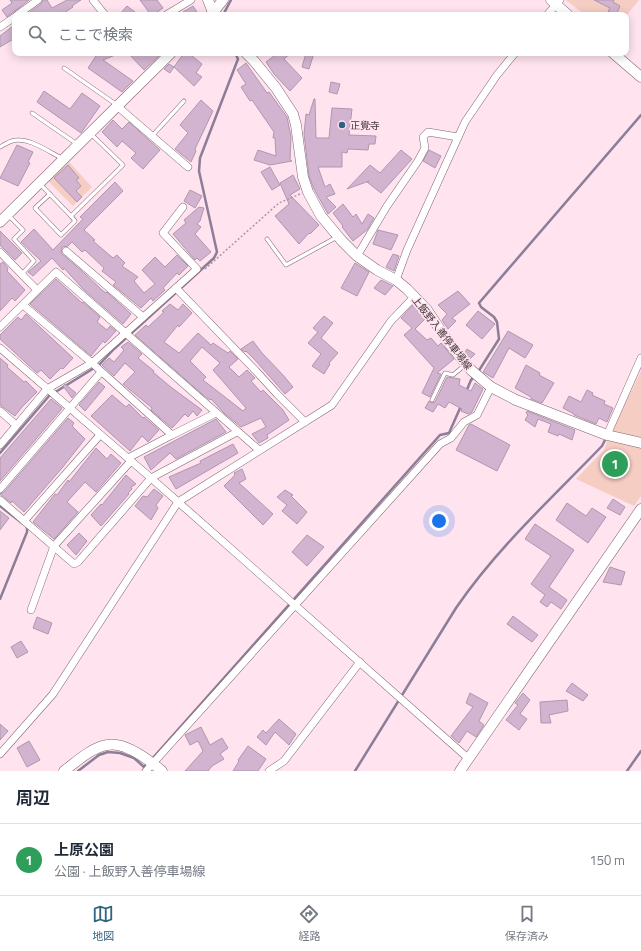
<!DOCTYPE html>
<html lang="ja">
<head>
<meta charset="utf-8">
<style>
  :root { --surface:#fff; --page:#f6f6f7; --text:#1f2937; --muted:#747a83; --line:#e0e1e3; --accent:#306380 }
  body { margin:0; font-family:"Titillium Web","Noto Sans JP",sans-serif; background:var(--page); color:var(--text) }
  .you { position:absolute; left:439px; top:521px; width:14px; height:14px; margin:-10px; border:3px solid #fff; border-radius:50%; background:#1a73e8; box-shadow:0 0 0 6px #1a73e833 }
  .badge { display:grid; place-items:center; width:26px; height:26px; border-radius:50%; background:var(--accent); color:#fff; font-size:13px; font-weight:700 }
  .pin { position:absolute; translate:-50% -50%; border:2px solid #fff; box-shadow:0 1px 4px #0006 }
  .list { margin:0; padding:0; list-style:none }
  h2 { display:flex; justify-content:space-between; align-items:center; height:52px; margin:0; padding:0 16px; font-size:17px }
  h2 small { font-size:13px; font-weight:400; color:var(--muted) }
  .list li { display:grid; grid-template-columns:26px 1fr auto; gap:12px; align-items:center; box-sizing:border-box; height:72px; padding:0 16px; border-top:1px solid var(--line) }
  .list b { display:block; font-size:15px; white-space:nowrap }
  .list p { margin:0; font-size:13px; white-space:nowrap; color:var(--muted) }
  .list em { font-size:13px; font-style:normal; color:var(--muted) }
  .icon { flex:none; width:22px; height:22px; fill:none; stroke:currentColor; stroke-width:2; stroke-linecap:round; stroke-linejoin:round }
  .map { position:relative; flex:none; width:641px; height:771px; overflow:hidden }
  .search { position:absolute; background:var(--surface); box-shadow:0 2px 10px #0003; left:12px; right:12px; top:12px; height:44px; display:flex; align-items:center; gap:10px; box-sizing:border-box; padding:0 14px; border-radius:8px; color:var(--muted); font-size:15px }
  .sheet { height:124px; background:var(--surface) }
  nav { display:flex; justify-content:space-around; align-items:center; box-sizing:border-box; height:56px; border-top:1px solid var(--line); background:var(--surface); font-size:11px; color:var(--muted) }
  nav a { display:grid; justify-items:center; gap:2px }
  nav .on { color:var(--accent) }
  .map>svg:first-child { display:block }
  .green { fill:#f6cdc2 }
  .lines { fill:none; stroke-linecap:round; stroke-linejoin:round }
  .stream { stroke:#8c7e97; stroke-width:2.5 }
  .building { fill:#d2b4d1; stroke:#af97ae; fill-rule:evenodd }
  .lane-casing { stroke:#816371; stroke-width:4.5 }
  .street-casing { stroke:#816371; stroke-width:8 }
  .secondary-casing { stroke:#816371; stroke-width:11 }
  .path { stroke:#ac97a0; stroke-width:1.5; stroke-dasharray:2 2; stroke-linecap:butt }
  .lane { stroke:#fff; stroke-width:3.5 }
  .street { stroke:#fff; stroke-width:7 }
  .secondary { stroke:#fff; stroke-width:10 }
  .poi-dot { fill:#306380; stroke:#ffe3ef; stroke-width:1.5 }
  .labels { text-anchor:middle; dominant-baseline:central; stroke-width:3.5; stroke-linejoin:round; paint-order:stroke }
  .poi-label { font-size:10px; fill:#42353a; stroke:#ffe3ef; text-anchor:start }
  .street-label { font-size:10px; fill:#42353a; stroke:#ffe3ef }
</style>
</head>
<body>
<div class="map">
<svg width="641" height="771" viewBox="0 0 641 771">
  <rect width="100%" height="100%" fill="#ffe3ef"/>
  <g class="green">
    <path d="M566 0H639L626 16V15H585Z"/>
    <path d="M69 162 92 187 73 206 48 181Z"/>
    <path d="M641 371V440L611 433Z"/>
    <path d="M608 439 641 447V496L634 506 576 479 604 450Z"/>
  </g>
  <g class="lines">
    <g class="stream">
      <path d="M223 15 231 0"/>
      <path d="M478 372 499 339 497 322 494 317 481 307 479 303 641 115"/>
      <path d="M466 392 471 380 475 376"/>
      <path d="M0 453 49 396 99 365 114 349 214 258 217 252 199 171 200 158 238 59 235 53"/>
      <path d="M0 506 22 523"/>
      <path d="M0 599 27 532V528L26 526"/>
      <path d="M151 760 440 435 449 433 461 406"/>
      <path d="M78 771 99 755 108 752 120 753 134 758 144 767 148 763"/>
      <path d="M355 771 456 608C497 548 552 498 602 446L606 438"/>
      <path d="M627 771 641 751"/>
    </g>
  </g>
  <g class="building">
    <path d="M10 0H29L7 17 2 10 12 3Z"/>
    <path d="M43 0H47L52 8 67 0H81L72 6 73 7 61 15H26L41 4Z"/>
    <path d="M140 0H157L163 8 153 15H151Z"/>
    <path d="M594 0H614L613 2 620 6 616 15 608 11 610 8Z"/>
    <path d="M127 6 139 15H119Z"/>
    <path d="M193 6 199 15H178Z"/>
    <path d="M15 23V38L0 47V36L13 26 12 25Z"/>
    <path d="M98 53H120L103 60 133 81 122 92 88 68Z"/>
    <path d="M128 53H162L144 70Z"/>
    <path d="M184 53H193L192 56 202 64 196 73 202 77 194 86 174 67Z"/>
    <path d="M278 53H291L284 59 302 78 290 91 274 74 266 62Z"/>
    <path d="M306 53H314L309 69 302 67Z"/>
    <path d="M246 63 267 93 269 92 287 117 291 137 290 160 292 161 270 165 254 160 258 150 276 156 275 138H273L274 132 252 100 250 101 241 87 246 84 237 70Z"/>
    <path d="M169 64 174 67 170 73 164 69Z"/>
    <path d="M331 82 340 84 337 94 329 92Z"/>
    <path d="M44 91 70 109 82 93 100 106 81 133 37 102Z"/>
    <path d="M314 99H315L316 138H329L332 108 352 109 349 135 376 136 375 144H369L368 150 348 149 347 153 342 152V167H318L325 187 330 184 335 194 326 197 336 207 328 214 314 189 309 176 304 134 306 114 309 115Z"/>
    <path d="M201 100 213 111 195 149 196 151 191 162 175 149 188 133 180 125Z"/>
    <path d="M113 120 122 129 129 122 160 150 143 169 131 158 136 153 122 141 117 147 102 132Z"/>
    <path d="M17 145 33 152 28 162 30 163 18 186 0 178Z"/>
    <path d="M401 150 412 159 381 193 367 182 369 181 347 189 370 165 380 173Z"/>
    <path d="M429 150 441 156 435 168 423 161Z"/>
    <path d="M68 165 79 178 76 180 81 186 76 191 82 197 77 202 54 178Z"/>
    <path d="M270 167 280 185 272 190 261 172Z"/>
    <path d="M293 175 300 189 290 195 319 225 310 234 309 233 299 244 275 216 289 204 280 183Z"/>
    <path d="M115 182 123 191 84 230 95 240 93 241 113 258 117 255 125 263 122 266 138 277 134 281 144 293 155 284 142 270 155 257 165 267 177 255 188 266 179 275 177 273 163 288 165 290 153 301 151 298 141 308 113 285 116 282 102 271 104 268 85 250 82 252 72 242 68 246 62 247 61 253 83 272 102 290 106 293 107 292 131 314 123 324 83 289 64 268 63 270 52 258 33 276 28 272 41 261 21 242 34 229 53 250 83 219 80 217Z"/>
    <path d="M190 190 202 196 195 208 184 201Z"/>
    <path d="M343 204 353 217 356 214 362 224 368 214 374 218 367 230 353 241 342 227 343 226 333 213Z"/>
    <path d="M199 207 204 208 200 221 197 224 201 227 195 234 211 252 200 261 197 258 195 260 173 234 186 223 184 220Z"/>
    <path d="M378 230 398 235 391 250 373 244Z"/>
    <path d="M0 231 22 253 15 260 0 245Z"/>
    <path d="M393 254 399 256 394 271 386 267Z"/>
    <path d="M3 262 8 268 7 271 25 290 15 301 12 298 0 311V264Z"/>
    <path d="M355 263 369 272 357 296 341 288Z"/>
    <path d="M56 279 82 303 83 302 100 317 97 322 107 330 110 326 116 331 105 343 103 341 91 356 30 304Z"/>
    <path d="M381 280 393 286 385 295 374 288Z"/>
    <path d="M458 291 470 304 452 318 456 321 448 329 442 320 447 314 438 305Z"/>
    <path d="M170 304 178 310 183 304 192 313 179 327 178 325 164 342 179 353 198 333 211 345 213 343 228 353 230 351 238 359 229 367 239 377 247 370 255 378 251 381 261 392 263 390 283 410 289 420 267 435 268 438 259 443 252 434 266 427 261 418 241 427 224 413 211 399 210 400 202 394 135 335 146 325 148 327 164 312 162 311ZM202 347 220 363 213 370 246 408 243 411 203 380 206 377 190 361Z"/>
    <path d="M413 305 425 319 415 329 427 340 431 338 438 346 441 343 454 359 437 373 441 374 430 397 422 393 434 368 404 335 412 328 401 318Z"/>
    <path d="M478 311 495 324 482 339 466 325Z"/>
    <path d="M26 314 73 358 63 369 61 368 50 379 41 370 37 373 0 339V335L18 317 21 320Z"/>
    <path d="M324 316 333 323 321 338 338 353 329 363 330 364 324 374 312 366 321 354 308 343 318 332 313 328Z"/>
    <path d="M508 331 533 345 525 358 509 348 493 378 483 372Z"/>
    <path d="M253 341 262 353 283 375 293 387 285 394 255 360 246 351 245 352 241 349Z"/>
    <path d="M128 342 142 354 138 358 154 371 153 372 172 388 202 410 197 416 193 411 188 417 185 414 172 428 151 410 152 408 123 384 135 372 125 363 114 376 102 365 109 358 114 362 124 350 121 347Z"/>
    <path d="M467 349 475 354 470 359 465 352Z"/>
    <path d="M0 358 8 365 7 367 24 382 26 381 37 392 22 407 15 416 0 405Z"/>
    <path d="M526 365 540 373 539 375 554 383 542 403 531 399V397L515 388Z"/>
    <path d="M447 377 460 379 459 385 471 391 475 383 483 389 472 412 468 414 461 411 462 409 449 402 445 408 438 404 433 412 425 408 429 401 432 403 435 402Z"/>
    <path d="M99 382 105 387 85 411 79 405Z"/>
    <path d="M65 384 76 393 72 398 63 386Z"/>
    <path d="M587 390 593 393 592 395 605 401 604 404 613 408 607 422 599 418 596 424 574 415V414L563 408 569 396 581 402Z"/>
    <path d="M112 395 126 407 129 404 143 418 144 417 159 430 148 442 142 436 130 451 91 416Z"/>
    <path d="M51 399 62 408 60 411 0 481V458Z"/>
    <path d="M527 411 575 430 572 440 559 434 558 436 548 432 551 424 538 419 535 427 525 420 528 415 526 413Z"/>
    <path d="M68 418 74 423 72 426 85 439 62 468 24 512 12 501 11 503 0 494 4 492Z"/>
    <path d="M216 419 226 432 176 459 170 453 151 470 144 457Z"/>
    <path d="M471 424 510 445 497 471 456 450 469 425Z"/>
    <path d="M233 444 238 453 176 489 169 477 201 463 200 461Z"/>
    <path d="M96 448 107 459 111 454 121 463 96 492 85 482 67 502 78 512 54 539 33 522 55 494 57 495 68 480 69 482Z"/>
    <path d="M242 469 246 479 239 483 273 514 263 525 224 486 235 475 234 473Z"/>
    <path d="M126 475 136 484 131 487 132 489 128 493 129 494 101 526 91 515 101 504 102 505Z"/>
    <path d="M154 489 163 496 156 505 158 508 151 520 135 506 143 496 147 497Z"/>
    <path d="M285 490 293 495 291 496 307 512 297 524 282 511 287 505 277 497Z"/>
    <path d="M613 499 625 507 620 515 607 508Z"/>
    <path d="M567 503 586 516 592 508 606 517 588 543 556 520Z"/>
    <path d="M0 511 9 518 0 530Z"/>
    <path d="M535 524 574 550 549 587 567 600 561 609 551 602 547 607 540 602 545 595 531 584 551 556 525 539Z"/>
    <path d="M79 533 87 541 76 555 67 545Z"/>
    <path d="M307 535 324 547 307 566 292 552Z"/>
    <path d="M610 567 625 572 621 585 603 582Z"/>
    <path d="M513 616 538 635 532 642 507 624Z"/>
    <path d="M37 617 52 623 48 634 33 628Z"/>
    <path d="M21 641 28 652 17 658 11 647Z"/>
    <path d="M572 683 588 695 583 701 566 691Z"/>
    <path d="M470 693 488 703 479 721 484 725 476 737 467 731 459 743 451 736 473 707 466 703Z"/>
    <path d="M523 693 530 700 520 714 527 719 519 730 506 720 518 705 515 703Z"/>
    <path d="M567 700 568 711 549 715 551 723H541L540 702Z"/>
    <path d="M279 719 296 734 289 745 275 732 266 745 257 737 263 730 266 733Z"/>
    <path d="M0 724 8 731 0 740Z"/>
    <path d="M201 727 210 745 222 738 228 748 220 754 224 759 212 766 208 771H185L203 751 198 741 190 745 185 735Z"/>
    <path d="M29 741 40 760 27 767 17 748Z"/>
    <path d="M248 746 266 759 258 771H233L239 761 238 760Z"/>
  </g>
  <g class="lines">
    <defs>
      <g id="lane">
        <path d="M64 68 117 105"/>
        <path d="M32 113 77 144"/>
        <path d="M152 136 184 101"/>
        <path d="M0 147C4 145 8 142 12 141 28 136 49 152 63 159"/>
        <path d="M40 184 71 216 123 165 91 134"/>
        <path d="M50 194 35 208 61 235 75 221 71 216"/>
        <path d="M9 216 23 230 14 239 34 261 21 275"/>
        <path d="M267 239 286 265 337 237"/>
        <path d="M432 400 445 373 453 375 465 365"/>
      </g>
      <g id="street">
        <path d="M93 0 105 15"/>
        <path d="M17 15 38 0"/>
        <path d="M166 15 191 0"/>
        <path d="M547 15 560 0"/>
        <path d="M0 27 15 17"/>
        <path d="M117 106 188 167"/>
        <path d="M66 251 143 317"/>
        <path d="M0 252 37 290"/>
        <path d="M357 256 387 206 418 161 425 148 423 137 428 132 458 137"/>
        <path d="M396 280 407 250 465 122 497 75 515 53"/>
        <path d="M176 288 256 371 277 394 305 422"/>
        <path d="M23 305 92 363 172 435 216 413"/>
        <path d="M0 327 56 272 259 450"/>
        <path d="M0 348 151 478 469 759"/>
        <path d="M0 411 16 425"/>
        <path d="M607 435 641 358"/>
        <path d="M0 445 47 389 92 363 197 269 163 233 183 207"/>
        <path d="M128 458 172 435"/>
        <path d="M0 489 101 372"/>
        <path d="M0 500 74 564 78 562 151 478 237 432"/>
        <path d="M24 521 100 435"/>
        <path d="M31 610 54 546 131 461"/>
        <path d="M0 754 53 694 178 502 332 405 391 321 414 297"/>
        <path d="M146 771 440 444 451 438 464 422 477 415 491 387"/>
        <path d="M269 771 284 761 360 662"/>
      </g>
      <g id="secondary">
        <path d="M208 0 214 15"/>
        <path d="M551 0 568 15"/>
        <path d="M211 15 223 0"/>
        <path d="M246 53 254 61 276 88 293 114 296 125 303 177 308 192 321 216 342 241 357 256 377 270 396 280 407 289 427 310 449 343 471 370 491 387 516 400 607 435 641 443"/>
        <path d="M613 53 641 77"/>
        <path d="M0 222 171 53"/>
        <path d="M64 771C75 763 92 747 107 745 125 741 149 760 162 771"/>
        <path d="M460 771 641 509"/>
      </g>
    </defs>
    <use href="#lane" class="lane-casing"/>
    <use href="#street" class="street-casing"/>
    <use href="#secondary" class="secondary-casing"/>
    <path class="path" d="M205 269 279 203 300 194"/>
    <use href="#lane" class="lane"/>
    <use href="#street" class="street"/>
    <use href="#secondary" class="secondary"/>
  </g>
  <circle class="poi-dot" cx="342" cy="125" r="4"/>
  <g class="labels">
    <g class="poi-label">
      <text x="350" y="125">正覺寺</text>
    </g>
    <g class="street-label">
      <text transform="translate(442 333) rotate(52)">上飯野入善停車場線</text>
    </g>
  </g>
</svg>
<div class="you"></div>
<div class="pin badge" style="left:615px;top:464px;background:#2e9e5b">1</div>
<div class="search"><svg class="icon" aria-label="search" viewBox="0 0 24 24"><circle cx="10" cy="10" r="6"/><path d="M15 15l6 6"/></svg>ここで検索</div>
</div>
<section class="sheet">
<h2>周辺<small></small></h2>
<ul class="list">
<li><span class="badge" style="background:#2e9e5b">1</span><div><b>上原公園</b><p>公園 · 上飯野入善停車場線</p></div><em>150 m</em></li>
</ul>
</section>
<nav>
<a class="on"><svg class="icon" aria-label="map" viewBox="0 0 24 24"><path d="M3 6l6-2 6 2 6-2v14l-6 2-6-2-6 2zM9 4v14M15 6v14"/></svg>地図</a>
<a><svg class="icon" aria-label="directions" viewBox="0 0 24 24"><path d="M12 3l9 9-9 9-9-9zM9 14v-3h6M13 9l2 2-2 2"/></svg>経路</a>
<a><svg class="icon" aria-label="saved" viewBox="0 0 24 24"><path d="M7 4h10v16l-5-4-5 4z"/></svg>保存済み</a>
</nav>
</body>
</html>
